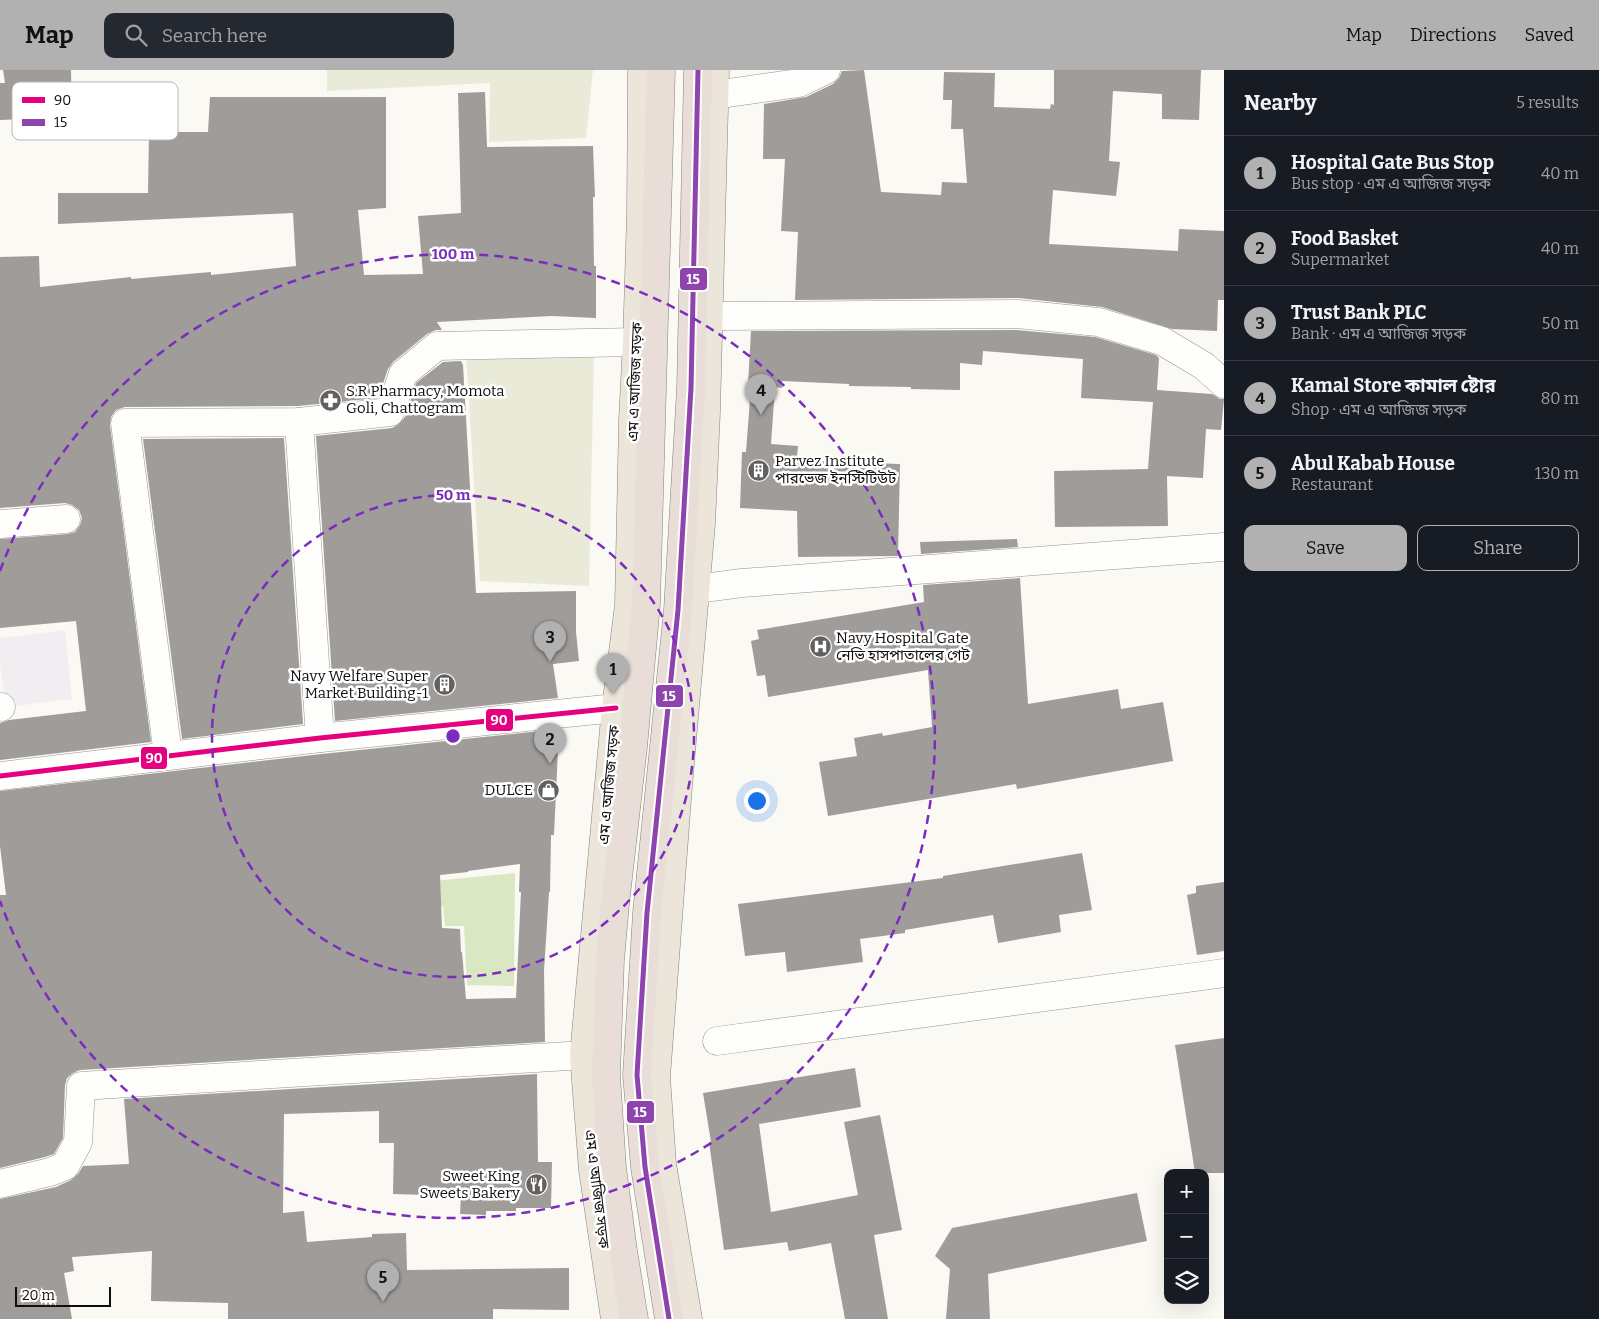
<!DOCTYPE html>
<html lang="en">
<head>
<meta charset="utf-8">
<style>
  :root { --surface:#171b24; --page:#242831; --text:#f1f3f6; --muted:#9ea1a6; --line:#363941; --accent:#b1b1b2 }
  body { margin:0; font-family:Bitter,"Noto Sans Bengali",serif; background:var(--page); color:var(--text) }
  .controls { position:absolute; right:15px; bottom:15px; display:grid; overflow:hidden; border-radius:10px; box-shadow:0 5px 20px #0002 }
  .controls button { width:45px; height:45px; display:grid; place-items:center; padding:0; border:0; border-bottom:1px solid var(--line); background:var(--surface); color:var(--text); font:25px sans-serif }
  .scale { position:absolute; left:15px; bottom:12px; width:96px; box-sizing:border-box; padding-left:5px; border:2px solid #0f0f0f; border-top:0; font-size:14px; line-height:18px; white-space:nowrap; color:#0f0f0f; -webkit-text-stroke:4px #fff; paint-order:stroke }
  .you { position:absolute; left:756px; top:730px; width:18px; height:18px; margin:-12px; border:4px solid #fff; border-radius:50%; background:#1a73e8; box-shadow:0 0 0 8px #1a73e833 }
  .badge { display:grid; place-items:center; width:32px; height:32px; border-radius:50%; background:var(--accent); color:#111; font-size:16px; font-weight:700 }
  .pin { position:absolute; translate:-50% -41px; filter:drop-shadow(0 1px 2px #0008) }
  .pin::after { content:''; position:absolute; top:26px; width:18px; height:15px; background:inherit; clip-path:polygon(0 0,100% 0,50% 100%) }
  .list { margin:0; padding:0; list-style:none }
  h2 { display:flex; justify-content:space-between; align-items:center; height:65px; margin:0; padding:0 20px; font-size:21px }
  h2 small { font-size:16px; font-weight:400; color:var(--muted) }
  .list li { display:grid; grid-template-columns:32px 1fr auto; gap:15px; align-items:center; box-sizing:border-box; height:75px; padding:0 20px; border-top:1px solid var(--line) }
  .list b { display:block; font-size:19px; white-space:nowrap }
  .list p { margin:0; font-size:16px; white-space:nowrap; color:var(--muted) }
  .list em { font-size:16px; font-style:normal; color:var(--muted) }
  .actions { display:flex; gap:10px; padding:15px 20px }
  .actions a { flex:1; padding:11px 0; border:1px solid var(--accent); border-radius:10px; text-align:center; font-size:18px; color:var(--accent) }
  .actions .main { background:var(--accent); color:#111 }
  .icon { flex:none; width:28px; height:28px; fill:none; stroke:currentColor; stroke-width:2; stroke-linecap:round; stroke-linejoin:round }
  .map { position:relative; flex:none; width:1224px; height:1249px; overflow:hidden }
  header { display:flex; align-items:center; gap:30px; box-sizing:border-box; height:70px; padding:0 25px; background:var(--accent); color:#111 }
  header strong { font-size:24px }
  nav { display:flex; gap:28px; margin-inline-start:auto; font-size:18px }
  .search { width:350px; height:45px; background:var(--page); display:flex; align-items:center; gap:12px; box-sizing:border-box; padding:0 18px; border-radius:10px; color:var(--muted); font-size:19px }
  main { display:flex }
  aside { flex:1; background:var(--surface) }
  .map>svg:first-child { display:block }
  .industrial { fill:#f2edf0 }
  .forest { fill:#dae7c3 }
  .cemetery { fill:#e9ebd8 }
  .building { fill:#9f9c99; fill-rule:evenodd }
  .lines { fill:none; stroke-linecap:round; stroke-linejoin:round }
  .minor-casing { stroke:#959492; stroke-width:29 }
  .major-casing { stroke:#83827f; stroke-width:29 }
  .highway-casing { stroke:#83827f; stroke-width:29 }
  .minor { stroke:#fefefd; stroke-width:28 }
  .major { stroke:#ebe5da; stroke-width:28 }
  .highway { stroke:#e8ddd7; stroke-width:28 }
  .bus-1-casing { stroke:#fff; stroke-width:9 }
  .bus-2-casing { stroke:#fff; stroke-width:9 }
  .bus-1 { stroke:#e5007d; stroke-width:5 }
  .bus-2 { stroke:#8e44ad; stroke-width:5 }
  .ring { fill:none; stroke:#7b2cbf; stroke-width:2.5; stroke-dasharray:9 6 }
  .labels { text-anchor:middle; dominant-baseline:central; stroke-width:5; stroke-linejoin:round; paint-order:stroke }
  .street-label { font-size:15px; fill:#0f0f0f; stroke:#fff }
  .poi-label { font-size:15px; fill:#0f0f0f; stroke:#fff; text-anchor:start }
  .key { fill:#fff; stroke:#b7b7b7; stroke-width:1 }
  .key-label { font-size:14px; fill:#0f0f0f }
  .centre { fill:#7b2cbf; stroke:#fff; stroke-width:2.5 }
  .ring-label { font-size:15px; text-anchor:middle; font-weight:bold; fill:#7b2cbf; stroke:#fff; stroke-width:5; stroke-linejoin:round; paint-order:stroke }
  .line-badge { stroke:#fff; stroke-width:2 }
  .badge-label { font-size:14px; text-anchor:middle; font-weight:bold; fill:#fff }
</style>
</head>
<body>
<header>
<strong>Map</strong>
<div class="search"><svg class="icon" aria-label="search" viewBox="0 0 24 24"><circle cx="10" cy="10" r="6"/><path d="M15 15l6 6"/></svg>Search here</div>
<nav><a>Map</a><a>Directions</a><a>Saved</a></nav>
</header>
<main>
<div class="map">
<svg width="1224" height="1249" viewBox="0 0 1224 1249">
  <rect width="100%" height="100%" fill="#fbf9f4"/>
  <path class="industrial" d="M65 560 72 629 7 637 0 596V568Z"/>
  <path class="forest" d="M515 803 514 916 467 915 464 856H445L443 836 424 837 423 812Z"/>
  <g class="cemetery">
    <path d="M327 0H593L586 68 489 72 490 13 327 21Z"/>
    <path d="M594 283 589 516 480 511 466 284Z"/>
  </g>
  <g class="building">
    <path d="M3 0H71L72 47 0 50V13H5Z"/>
    <path d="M864 0 881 122 941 125 942 112 967 113 963 59H951L952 30H943L944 2 995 3 994 37 1050 39 1051 34 1054 35V0H1201L1199 50 1162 49V24L1113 21 1109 91 1120 92 1116 126 1053 120 1049 174 1178 181 1179 159 1224 161V230H1218L1217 261 1172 259 1102 237 1018 228 795 230 798 162 781 161 785 89H763L764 34 806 27 833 14 839 8 842 1Z"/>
    <path d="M485 22 487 77 593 76 595 127H593L594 196H596V248L552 246 437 252 442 260H436L427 264 393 292 388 299 378 328 298 336 125 337 116 340 111 347 110 355 151 672 0 690V653L9 650 86 641 76 551 0 558V469L68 464 75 462 80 455 82 448 79 440 72 435 65 433 0 438V187L39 186 40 217 131 207V209L211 202V205L296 196 293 143 58 154V123H148L149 62H208L210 27H386V138L358 140 364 205 423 204 418 146 461 143 458 23Z"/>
    <path d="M1016 260 1095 267 1156 285 1159 288 1157 320 1212 324 1220 329H1224L1221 360 1206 359 1203 408 1167 406 1168 456 1055 457 1054 401 1148 399 1153 332 1081 328 1083 289 983 281 982 295 960 293V320L911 319V317L849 316V314L782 311V318L775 317 771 374 798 376 797 387 810 388V391L900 394 898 486 798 487 797 441 740 438 742 382H746L751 316 748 315 751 261Z"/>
    <path d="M461 291 463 295 476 523 576 521V562L579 591 553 594 558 628 335 651 316 366 392 358 399 354 405 347 416 313 443 292Z"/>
    <path d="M284 368 303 654 182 669 143 369Z"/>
    <path d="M1017 469 1018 477 921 484 920 472Z"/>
    <path d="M1020 508 1028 634 1118 619 1121 639 1163 632 1173 691 1017 719 1016 714 828 746 819 692 857 686 854 668 882 663 883 666 932 657 928 600 768 627 765 605 757 606 751 571 759 569 757 560 924 532 923 515Z"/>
    <path d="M559 659 554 765H551L550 822H549L544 901 545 972 80 1000 73 1003 67 1008 65 1015 63 1068 54 1084 45 1087 0 1098V825H6L0 776V721L322 684ZM520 794 519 822H521L516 928 466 929 462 882H461L460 859 442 858 440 805 468 802V801Z"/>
    <path d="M1082 783 1092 840 1059 845 1061 862 998 873 993 845 905 860V863L860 869 863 892 787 902 785 882 745 886 738 834 943 808V806Z"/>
    <path d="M1224 812V881L1197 885 1187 825 1196 823V816Z"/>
    <path d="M1224 968V1103H1195L1175 975Z"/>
    <path d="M855 998 861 1037 759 1054 771 1142 858 1125 844 1052 880 1045 902 1160 874 1165 888 1249H845L831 1173 789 1181 787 1172 724 1180 709 1072H711L703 1023Z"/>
    <path d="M537 1004 538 1092H552L551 1138H516V1141H486V1145L460 1144 461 1126 393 1124 394 1073H379V1041L284 1044 283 1143 304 1141 307 1172 372 1167V1164L406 1163 407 1200 569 1198V1240L493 1239V1249H228V1233L151 1231 152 1181 72 1187 74 1201 64 1203 72 1249H0V1129L56 1117 71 1110 78 1104 83 1096 129 1094 124 1029Z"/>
    <path d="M1137 1123 1147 1171 988 1204 990 1249H946L950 1199 935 1186 952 1158Z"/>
  </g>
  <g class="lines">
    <defs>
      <g id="minor">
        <path d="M714 25 799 13 826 0"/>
        <path d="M709 246 1017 244 1098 252 1162 271 1204 296 1224 314"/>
        <path d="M299 352 320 668"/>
        <path d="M0 454 66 449"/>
        <path d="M696 519 742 513 1224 477"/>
        <path d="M0 637H1"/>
        <path d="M168 685 125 353 299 352 390 342 403 304 437 276 637 272"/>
        <path d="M0 706 320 668 616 638"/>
        <path d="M717 971 1224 903"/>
        <path d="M0 1114 50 1102 65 1096 78 1072 81 1016 584 985"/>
      </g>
      <g id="major">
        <path d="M615 1249 593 1100 584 985 616 638 629 535 633 350 637 272 641 144 642 0"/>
        <path d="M688 1249 662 1094 656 1007 678 716 701 454 706 342 715 0"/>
      </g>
      <g id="highway">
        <path d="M634 1249 623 1181 612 1098 606 1005 610 890 615 834 633 677 646 534 661 0"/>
        <path d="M669 1249 645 1097 637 1005 647 843 678 540 691 318 698 0"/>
      </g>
    </defs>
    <use href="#minor" class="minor-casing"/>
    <use href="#major" class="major-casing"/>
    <use href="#highway" class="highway-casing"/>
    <use href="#minor" class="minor"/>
    <use href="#major" class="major"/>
    <use href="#highway" class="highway"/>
    <defs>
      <path id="bus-1" d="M0 706 320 668 616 638"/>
      <path id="bus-2" d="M669 1249 645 1097 637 1005 647 843 678 540 691 318 698 0"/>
    </defs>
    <use href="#bus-1" class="bus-1-casing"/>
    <use href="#bus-2" class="bus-2-casing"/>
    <use href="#bus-1" class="bus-1"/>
    <use href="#bus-2" class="bus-2"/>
  </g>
  <g class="ring">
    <circle cx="453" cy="666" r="241"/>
    <path d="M0 501A482 482 0 1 1 0 831"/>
  </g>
  <defs>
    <symbol id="pharmacy-disc" viewBox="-11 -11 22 22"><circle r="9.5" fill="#62615f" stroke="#fff"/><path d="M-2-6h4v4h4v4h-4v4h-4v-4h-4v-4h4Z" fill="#fff"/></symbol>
    <symbol id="building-disc" viewBox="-11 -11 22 22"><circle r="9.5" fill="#62615f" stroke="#fff"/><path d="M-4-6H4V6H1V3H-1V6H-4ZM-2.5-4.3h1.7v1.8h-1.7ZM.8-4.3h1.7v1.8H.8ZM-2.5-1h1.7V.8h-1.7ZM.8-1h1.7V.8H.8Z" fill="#fff"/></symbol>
    <symbol id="hospital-disc" viewBox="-11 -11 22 22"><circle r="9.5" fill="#62615f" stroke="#fff"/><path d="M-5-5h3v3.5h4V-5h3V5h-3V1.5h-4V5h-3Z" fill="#fff"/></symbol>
    <symbol id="shop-disc" viewBox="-11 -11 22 22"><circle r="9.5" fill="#62615f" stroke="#fff"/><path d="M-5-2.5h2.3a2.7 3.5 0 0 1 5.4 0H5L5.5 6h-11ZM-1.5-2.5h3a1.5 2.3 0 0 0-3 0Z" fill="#fff"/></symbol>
    <symbol id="restaurant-disc" viewBox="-11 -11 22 22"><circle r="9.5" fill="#62615f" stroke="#fff"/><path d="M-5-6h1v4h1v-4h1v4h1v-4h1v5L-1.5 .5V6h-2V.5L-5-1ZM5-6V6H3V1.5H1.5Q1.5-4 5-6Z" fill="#fff"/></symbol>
  </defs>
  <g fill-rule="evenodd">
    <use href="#pharmacy-disc" x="318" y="318" width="25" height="25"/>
    <use href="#building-disc" x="746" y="388" width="25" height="25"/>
    <use href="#hospital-disc" x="808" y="564" width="25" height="25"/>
    <use href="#building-disc" x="432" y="602" width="25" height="25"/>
    <use href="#shop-disc" x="536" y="708" width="25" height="25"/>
    <use href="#restaurant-disc" x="524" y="1102" width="25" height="25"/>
  </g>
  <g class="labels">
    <g class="street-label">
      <text transform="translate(635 312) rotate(-88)">এম এ আজিজ সড়ক</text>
      <text transform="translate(609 715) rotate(-85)">এম এ আজিজ সড়ক</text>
      <text transform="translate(597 1119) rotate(83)">এম এ আজিজ সড়ক</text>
    </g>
    <g class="poi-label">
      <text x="346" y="321">S.R Pharmacy, Momota<tspan x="346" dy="17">Goli, Chattogram</tspan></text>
      <text x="775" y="391">Parvez Institute<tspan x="775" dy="17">পারভেজ ইনস্টিটিউট</tspan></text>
      <text x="836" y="568">Navy Hospital Gate<tspan x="836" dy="17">নেভি হাসপাতালের গেট</tspan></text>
      <text x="428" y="606" text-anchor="end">Navy Welfare Super<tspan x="428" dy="17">Market Building-1</tspan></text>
      <text x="533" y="720" text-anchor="end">DULCE</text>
      <text x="520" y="1106" text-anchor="end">Sweet King<tspan x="520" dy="17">Sweets Bakery</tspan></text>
    </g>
  </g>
  <rect x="12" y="12" width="166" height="58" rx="8" class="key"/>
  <rect x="22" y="27" width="23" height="6" fill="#e5007d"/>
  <rect x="22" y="49" width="23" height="7" fill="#8e44ad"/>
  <g class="key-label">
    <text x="54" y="35">90</text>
    <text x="54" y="57">15</text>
  </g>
  <circle cx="453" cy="666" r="8" class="centre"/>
  <g class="ring-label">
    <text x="453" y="189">100 m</text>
    <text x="453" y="430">50 m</text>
  </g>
  <g class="line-badge">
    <rect x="679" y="197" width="29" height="24" rx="5" fill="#8e44ad"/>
    <rect x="655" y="614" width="29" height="24" rx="5" fill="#8e44ad"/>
    <rect x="485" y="638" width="29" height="24" rx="5" fill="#e5007d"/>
    <rect x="140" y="676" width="28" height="24" rx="5" fill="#e5007d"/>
    <rect x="626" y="1030" width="29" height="24" rx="5" fill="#8e44ad"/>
  </g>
  <g class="badge-label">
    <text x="693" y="214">15</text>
    <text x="669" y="631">15</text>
    <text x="499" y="655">90</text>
    <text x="154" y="693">90</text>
    <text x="640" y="1047">15</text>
  </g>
</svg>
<div class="controls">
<button>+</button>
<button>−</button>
<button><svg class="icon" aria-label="layers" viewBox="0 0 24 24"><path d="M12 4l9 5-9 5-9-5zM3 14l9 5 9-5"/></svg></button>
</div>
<div class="scale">20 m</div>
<div class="you"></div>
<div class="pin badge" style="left:613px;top:624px">1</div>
<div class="pin badge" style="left:550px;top:694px">2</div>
<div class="pin badge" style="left:550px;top:592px">3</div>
<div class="pin badge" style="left:761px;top:345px">4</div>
<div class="pin badge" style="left:383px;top:1232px">5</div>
</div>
<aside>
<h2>Nearby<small>5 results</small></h2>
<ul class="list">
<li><span class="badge">1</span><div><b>Hospital Gate Bus Stop</b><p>Bus stop · এম এ আজিজ সড়ক</p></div><em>40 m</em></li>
<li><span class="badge">2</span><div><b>Food Basket</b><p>Supermarket</p></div><em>40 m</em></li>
<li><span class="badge">3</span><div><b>Trust Bank PLC</b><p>Bank · এম এ আজিজ সড়ক</p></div><em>50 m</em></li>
<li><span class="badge">4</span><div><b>Kamal Store কামাল ষ্টোর</b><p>Shop · এম এ আজিজ সড়ক</p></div><em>80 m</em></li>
<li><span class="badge">5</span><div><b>Abul Kabab House</b><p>Restaurant</p></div><em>130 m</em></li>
</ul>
<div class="actions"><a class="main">Save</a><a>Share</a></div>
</aside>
</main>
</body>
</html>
